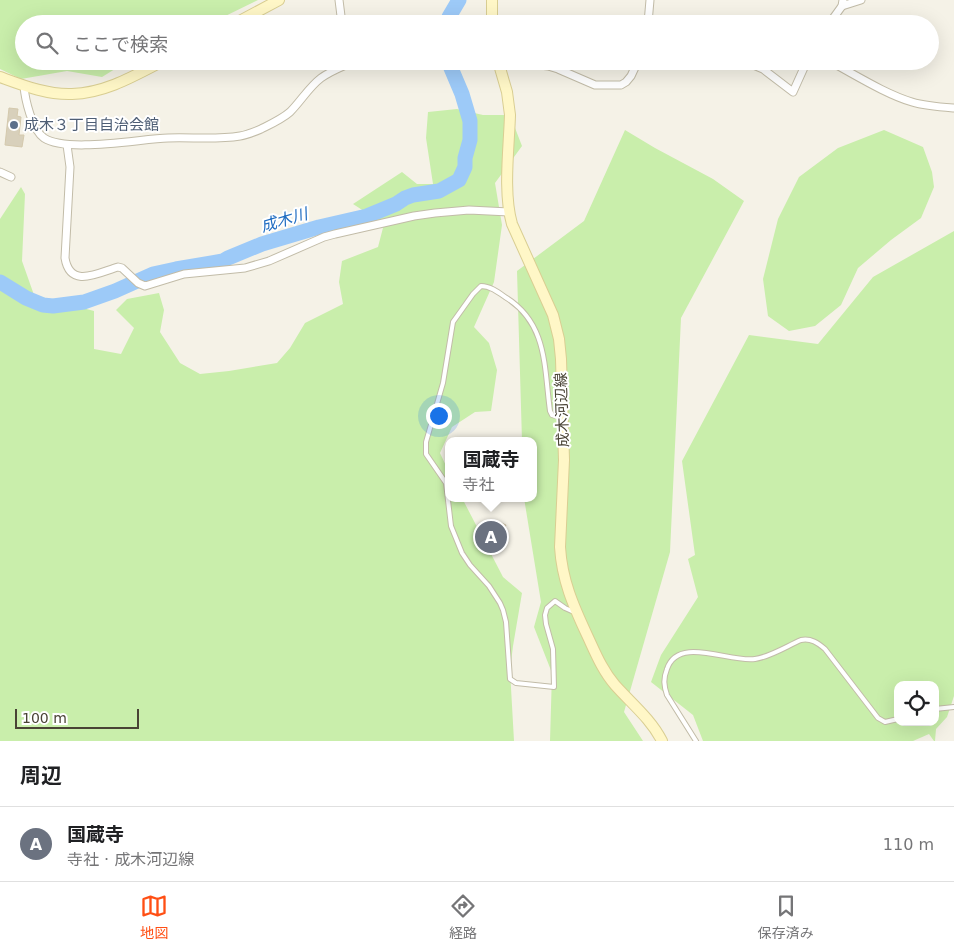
<!DOCTYPE html>
<html lang="ja">
<head>
<meta charset="utf-8">
<style>
  :root { --surface:#fff; --page:#f6f6f6; --text:#202124; --muted:#757577; --line:#e0e0e0; --accent:#ff4f14 }
  body { margin:0; font-family:"DejaVu Sans","Noto Sans JP",sans-serif; background:var(--page); color:var(--text) }
  .controls { position:absolute; right:15px; bottom:15px; display:grid; overflow:hidden; border-radius:10px; box-shadow:0 5px 20px #0002 }
  .controls button { width:45px; height:45px; display:grid; place-items:center; padding:0; border:0; border-bottom:1px solid var(--line); background:var(--surface); color:var(--text); font:25px sans-serif }
  .scale { position:absolute; left:15px; bottom:12px; width:124px; box-sizing:border-box; padding-left:5px; border:2px solid #494335; border-top:0; font-size:14px; line-height:18px; white-space:nowrap; color:#494335; -webkit-text-stroke:4px #fff; paint-order:stroke }
  .you { position:absolute; left:438px; top:415px; width:18px; height:18px; margin:-12px; border:4px solid #fff; border-radius:50%; background:#1a73e8; box-shadow:0 0 0 8px #1a73e833 }
  .badge { display:grid; place-items:center; width:32px; height:32px; border-radius:50%; background:var(--accent); color:#fff; font-size:16px; font-weight:700 }
  .pin { position:absolute; translate:-50% -50%; border:2px solid #fff; box-shadow:0 1px 5px #0006 }
  .popup { position:absolute; left:445px; top:437px; width:92px; height:65px; box-sizing:border-box; display:grid; place-content:center; border-radius:10px; background:var(--surface); filter:drop-shadow(0 1px 4px #0005); font-size:16px; white-space:nowrap; color:var(--muted) }
  .popup b { font-size:19px; color:var(--text) }
  .popup::after { content:''; position:absolute; left:50%; top:100%; margin-left:-10px; border:10px solid transparent; border-top-color:var(--surface) }
  .list { margin:0; padding:0; list-style:none }
  h2 { display:flex; justify-content:space-between; align-items:center; height:65px; margin:0; padding:0 20px; font-size:21px }
  h2 small { font-size:16px; font-weight:400; color:var(--muted) }
  .list li { display:grid; grid-template-columns:32px 1fr auto; gap:15px; align-items:center; box-sizing:border-box; height:75px; padding:0 20px; border-top:1px solid var(--line) }
  .list b { display:block; font-size:19px; white-space:nowrap }
  .list p { margin:0; font-size:16px; white-space:nowrap; color:var(--muted) }
  .list em { font-size:16px; font-style:normal; color:var(--muted) }
  .icon { flex:none; width:28px; height:28px; fill:none; stroke:currentColor; stroke-width:2; stroke-linecap:round; stroke-linejoin:round }
  .map { position:relative; flex:none; width:954px; height:741px; overflow:hidden }
  .search { position:absolute; background:var(--surface); box-shadow:0 5px 20px #0002; left:15px; right:15px; top:15px; height:55px; display:flex; align-items:center; gap:12px; box-sizing:border-box; padding:0 18px; border-radius:28px; color:var(--muted); font-size:19px }
  .sheet { height:140px; background:var(--surface) }
  nav { display:flex; justify-content:space-around; align-items:center; box-sizing:border-box; height:70px; border-top:1px solid var(--line); background:var(--surface); font-size:14px; color:var(--muted) }
  nav a { display:grid; justify-items:center; gap:2px }
  nav .on { color:var(--accent) }
  .map>svg:first-child { display:block }
  .green { fill:#c9eeab; fill-rule:evenodd }
  .lines { fill:none; stroke-linecap:round; stroke-linejoin:round }
  .river { stroke:#9dcaf8; stroke-width:15 }
  .building { fill:#d8d0bb; stroke:#d4c9ad }
  .service-casing { stroke:#c2bca8; stroke-width:6 }
  .minor-casing { stroke:#c2bca8; stroke-width:9 }
  .secondary-casing { stroke:#d9ce92; stroke-width:12 }
  .service { stroke:#fff; stroke-width:4 }
  .minor { stroke:#fff; stroke-width:7 }
  .secondary { stroke:#fff7c7; stroke-width:10 }
  .service-dot { fill:#5c6f8a; stroke:#fff; stroke-width:2 }
  .labels { text-anchor:middle; dominant-baseline:central; stroke-width:4; stroke-linejoin:round; paint-order:stroke }
  .service-label { font-size:15px; fill:#4e5e75; stroke:#fff; text-anchor:start }
  .street-label { font-size:15px; fill:#494335; stroke:#fff }
  .water-label { font-size:16px; font-style:italic; fill:#226ec2; stroke:#fff }
</style>
</head>
<body>
<div class="map">
<svg width="954" height="741" viewBox="0 0 954 741">
  <rect width="100%" height="100%" fill="#f5f2e7"/>
  <g class="green">
    <path d="M0 0H258L209 24H24V61H128L102 77 67 71 21 79 0 69Z"/>
    <path d="M457 109 483 115H510L522 146 495 183 502 225 494 282 474 327 489 343 497 370 491 411 475 412 452 427 440 453 448 470V498H462L503 577 522 593 513 646 510 670 514 741H0V219L21 187 25 194 22 261 34 295 94 311V349L121 354 134 328 116 310 127 299 159 293 164 310 160 332 180 363 200 374 229 371 277 363 290 348 305 323 343 304 339 282 342 261 378 247 384 224 353 204 402 172 417 184H433L426 138 428 112Z"/>
    <path d="M625 130 655 148 713 179 744 201 681 318 670 552 624 712 643 741H550L552 673 534 627 541 602 524 498H534V441H522L517 271 584 221Z"/>
    <path d="M884 130 923 147 932 172 934 187 921 218 891 240 858 268 841 305 815 326 789 331 768 316 763 279 778 219 799 177 838 148Z"/>
    <path d="M954 231V696L947 717 936 729 935 741H934L929 734 913 741H703L693 715 651 682 661 655 698 597 688 559 695 555 682 461 749 335 818 344 873 277ZM898 685H935V722H898Z"/>
  </g>
  <g class="lines">
    <g class="river">
      <path d="M448 24 449 17 459 0"/>
      <path d="M0 282 26 298 43 305 53 306 84 302 115 291 153 274 176 269 223 261 228 258 262 244 319 227 367 216 396 204 405 198 413 195 439 191 459 180 465 167V158L470 140V121L462 94 448 61"/>
    </g>
  </g>
  <g class="building">
    <path d="M9 108 18 109 17 116 21 117 19 135H24L22 147 5 145Z"/>
    <path d="M497 521 506 525 494 552 478 545 487 525 495 528Z"/>
  </g>
  <g class="lines">
    <defs>
      <g id="service">
        <path d="M562 418 552 415 550 411C544 368 548 323 505 297 498 292 490 286 481 286L473 294 453 322 443 383 426 442V454L446 483 451 526 462 553 470 565 489 586 500 603 503 610 506 622 510 679 516 683 554 687 553 649 546 624 545 615 547 608 555 601 565 608 574 612"/>
        <path d="M935 709 954 707"/>
        <path d="M696 741 667 695C664 686 663 679 667 669 678 635 730 663 755 659 770 657 787 646 801 640 811 638 818 643 825 649L878 718 885 722 898 719"/>
      </g>
      <g id="minor">
        <path d="M339 0 342 24"/>
        <path d="M842 6 861 0"/>
        <path d="M648 23 650 0"/>
        <path d="M829 24 842 6 843 0"/>
        <path d="M744 61 763 69 793 92 807 61"/>
        <path d="M829 61C854 74 885 94 912 102 925 106 940 107 954 108"/>
        <path d="M500 67 514 62 548 66 558 69 595 85H621L626 82 631 76 638 61"/>
        <path d="M24 86C25 99 32 130 44 138 67 153 139 139 168 138 191 137 216 140 240 136 247 135 254 132 261 129 271 124 282 119 290 112 301 101 309 87 321 78 329 72 339 68 348 64L349 61"/>
        <path d="M67 145 70 167 65 258C70 289 98 273 118 267L122 268 138 283 145 286 184 274 245 268 269 261 324 237 335 234 414 216 435 213 469 210 509 212"/>
        <path d="M0 172 11 177"/>
      </g>
      <g id="secondary">
        <path d="M492 0V24"/>
        <path d="M234 24 279 0"/>
        <path d="M498 61 507 92 510 115C509 148 503 193 512 224L553 315 559 339 561 359 564 460 560 547C562 580 573 605 587 635 595 652 602 670 615 685 631 703 651 719 662 741"/>
        <path d="M0 77C22 85 47 95 72 94 105 93 134 76 163 61"/>
      </g>
    </defs>
    <use href="#service" class="service-casing"/>
    <use href="#minor" class="minor-casing"/>
    <use href="#secondary" class="secondary-casing"/>
    <use href="#service" class="service"/>
    <use href="#minor" class="minor"/>
    <use href="#secondary" class="secondary"/>
  </g>
  <circle class="service-dot" cx="14" cy="125" r="5"/>
  <g class="labels">
    <g class="service-label">
      <text x="24" y="125">成木３丁目自治会館</text>
    </g>
    <g class="street-label">
      <text transform="translate(562 410) rotate(-92)">成木河辺線</text>
    </g>
    <g class="water-label">
      <text transform="translate(284 220) rotate(-16)">成木川</text>
    </g>
  </g>
</svg>
<div class="controls">
<button><svg class="icon" aria-label="locate" viewBox="0 0 24 24"><circle cx="12" cy="12" r="6"/><path d="M12 2v4M12 18v4M2 12h4M18 12h4"/></svg></button>
</div>
<div class="scale">100 m</div>
<div class="you"></div>
<div class="pin badge" style="left:491px;top:537px;background:#6b7280">A</div>
<div class="popup"><b>国蔵寺</b>寺社</div>
<div class="search"><svg class="icon" aria-label="search" viewBox="0 0 24 24"><circle cx="10" cy="10" r="6"/><path d="M15 15l6 6"/></svg>ここで検索</div>
</div>
<section class="sheet">
<h2>周辺<small></small></h2>
<ul class="list">
<li><span class="badge" style="background:#6b7280">A</span><div><b>国蔵寺</b><p>寺社 · 成木河辺線</p></div><em>110 m</em></li>
</ul>
</section>
<nav>
<a class="on"><svg class="icon" aria-label="map" viewBox="0 0 24 24"><path d="M3 6l6-2 6 2 6-2v14l-6 2-6-2-6 2zM9 4v14M15 6v14"/></svg>地図</a>
<a><svg class="icon" aria-label="directions" viewBox="0 0 24 24"><path d="M12 3l9 9-9 9-9-9zM9 14v-3h6M13 9l2 2-2 2"/></svg>経路</a>
<a><svg class="icon" aria-label="saved" viewBox="0 0 24 24"><path d="M7 4h10v16l-5-4-5 4z"/></svg>保存済み</a>
</nav>
</body>
</html>
